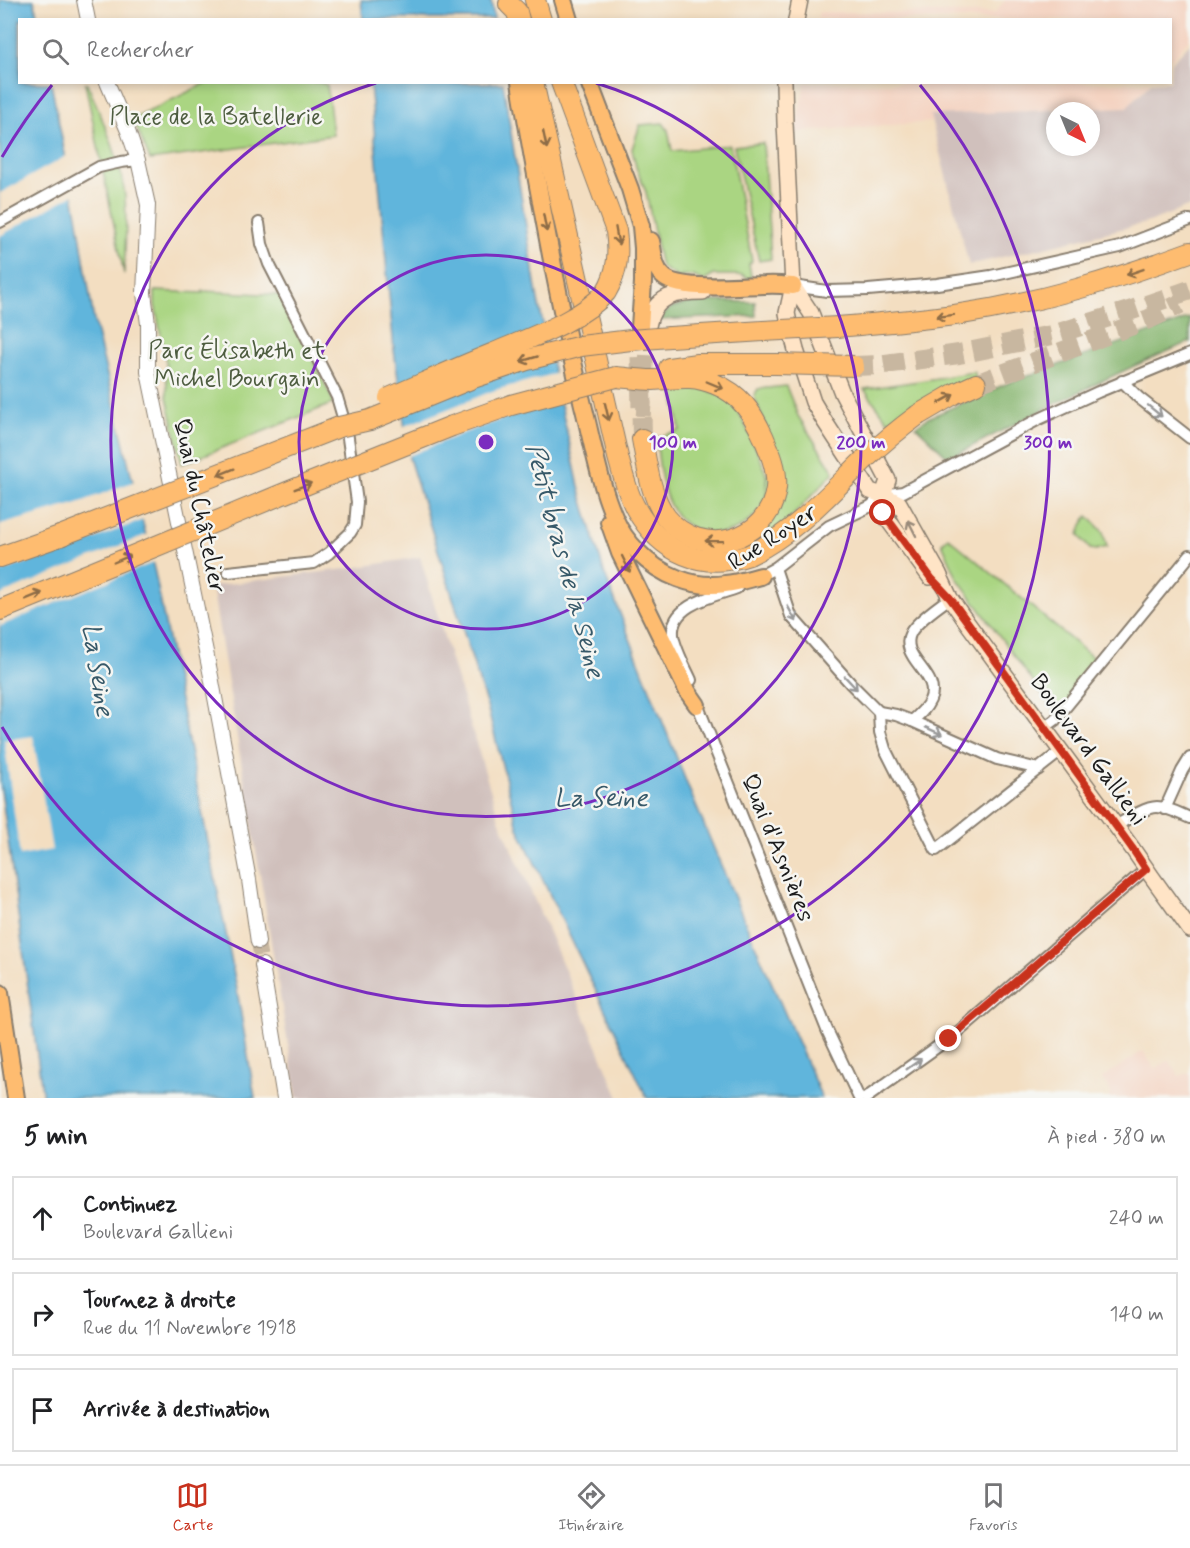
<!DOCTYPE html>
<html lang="fr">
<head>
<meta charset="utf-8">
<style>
  :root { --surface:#fff; --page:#f2f2f2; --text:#202124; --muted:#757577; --line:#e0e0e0; --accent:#c8321e }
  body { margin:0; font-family:Mynerve,sans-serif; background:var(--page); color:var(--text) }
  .compass { position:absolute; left:1046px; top:102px; width:54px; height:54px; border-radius:50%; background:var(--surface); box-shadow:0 3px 9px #0003; rotate:137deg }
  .stop { position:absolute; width:18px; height:18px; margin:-14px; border:4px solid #c8321e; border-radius:50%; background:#fff }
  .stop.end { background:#c8321e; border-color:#fff; box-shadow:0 2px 6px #0008 }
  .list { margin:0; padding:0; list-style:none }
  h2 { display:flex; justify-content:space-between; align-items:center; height:78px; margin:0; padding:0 24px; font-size:26px }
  h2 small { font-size:20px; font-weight:400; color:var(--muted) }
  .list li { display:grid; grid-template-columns:39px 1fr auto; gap:18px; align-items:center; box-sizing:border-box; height:84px; margin:0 12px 12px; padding:0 12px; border:2px solid var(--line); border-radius:0px }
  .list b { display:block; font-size:22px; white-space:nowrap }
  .list p { margin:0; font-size:20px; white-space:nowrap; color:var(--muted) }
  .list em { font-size:20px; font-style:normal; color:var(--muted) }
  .icon { flex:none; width:33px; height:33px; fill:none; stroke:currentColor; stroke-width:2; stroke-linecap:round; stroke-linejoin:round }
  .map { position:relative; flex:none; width:1190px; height:1098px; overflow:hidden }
  .search { position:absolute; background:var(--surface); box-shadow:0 3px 9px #0003; left:18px; right:18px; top:18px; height:66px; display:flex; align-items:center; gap:15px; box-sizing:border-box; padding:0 21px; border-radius:0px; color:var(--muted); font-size:22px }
  .sheet { height:366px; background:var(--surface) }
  nav { display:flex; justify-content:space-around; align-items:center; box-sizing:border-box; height:84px; border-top:2px solid var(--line); background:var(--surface); font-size:16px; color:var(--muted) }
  nav a { display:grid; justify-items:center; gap:3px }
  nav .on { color:var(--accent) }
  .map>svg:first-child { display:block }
  .built { fill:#f4d3c1 }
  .industrial { fill:#d0c0bc; fill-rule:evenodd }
  .green { fill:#aad582; stroke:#63784f; stroke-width:1.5 }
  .forest { fill:#87b670; stroke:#526946; stroke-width:1.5 }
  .water { fill:#60b5dc; stroke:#3e687c; stroke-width:1.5 }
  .pier { fill:#f3dec1 }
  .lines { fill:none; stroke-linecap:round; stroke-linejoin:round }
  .tertiary-tunnel { stroke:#c8b7a0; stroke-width:14; stroke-dasharray:14 7; stroke-linecap:butt }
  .secondary-tunnel { stroke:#c8b7a0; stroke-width:15; stroke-dasharray:15 8; stroke-linecap:butt }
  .motorway-tunnel { stroke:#c8b7a0; stroke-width:20; stroke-dasharray:20 10; stroke-linecap:butt }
  .minor-casing { stroke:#887d6e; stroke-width:14 }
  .tertiary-casing { stroke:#887d6e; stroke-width:16 }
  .secondary-casing { stroke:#887d6e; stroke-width:18 }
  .primary-casing { stroke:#887d6e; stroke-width:20 }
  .motorway-casing { stroke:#887d6e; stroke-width:22 }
  .minor { stroke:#fff; stroke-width:10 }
  .tertiary { stroke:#fff; stroke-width:14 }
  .secondary { stroke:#ffe4c6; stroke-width:15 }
  .primary { stroke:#febc70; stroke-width:16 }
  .motorway { stroke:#febc70; stroke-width:20 }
  .motorway-bridge-casing { stroke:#887d6e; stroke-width:22; stroke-linecap:butt }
  .motorway-bridge { stroke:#febc70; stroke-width:20 }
  .oneway { stroke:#8d6c46 }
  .oneway2 { stroke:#999 }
  .oneway3 { stroke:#998a7a }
  .route { stroke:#c8321e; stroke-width:8 }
  .ring { fill:none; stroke:#7b2cbf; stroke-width:3 }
  .labels { text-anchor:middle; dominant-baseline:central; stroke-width:5; stroke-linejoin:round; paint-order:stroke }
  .park-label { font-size:24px; fill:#4e5d40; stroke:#f6f6f2 }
  .street-label { font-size:24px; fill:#1c1c1c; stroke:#f6f6f2 }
  .water-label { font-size:26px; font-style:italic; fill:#375969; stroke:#f6f6f2 }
  .centre { fill:#7b2cbf; stroke:#f6f6f2; stroke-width:3 }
  .ring-label { font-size:18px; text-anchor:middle; font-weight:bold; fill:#7b2cbf; stroke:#f6f6f2; stroke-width:5; stroke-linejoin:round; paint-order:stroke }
</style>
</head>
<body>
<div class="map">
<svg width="1190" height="1098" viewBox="0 0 1190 1098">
  <rect width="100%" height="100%" fill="#f6f6f2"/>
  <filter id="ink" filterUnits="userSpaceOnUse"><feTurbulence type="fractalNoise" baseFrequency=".0167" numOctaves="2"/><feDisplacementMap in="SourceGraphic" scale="12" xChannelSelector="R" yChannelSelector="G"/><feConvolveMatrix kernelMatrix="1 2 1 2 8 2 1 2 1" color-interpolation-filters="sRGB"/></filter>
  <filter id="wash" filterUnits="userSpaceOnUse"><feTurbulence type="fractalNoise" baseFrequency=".008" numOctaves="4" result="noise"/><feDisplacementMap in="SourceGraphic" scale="24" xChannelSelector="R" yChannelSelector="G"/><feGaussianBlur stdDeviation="1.35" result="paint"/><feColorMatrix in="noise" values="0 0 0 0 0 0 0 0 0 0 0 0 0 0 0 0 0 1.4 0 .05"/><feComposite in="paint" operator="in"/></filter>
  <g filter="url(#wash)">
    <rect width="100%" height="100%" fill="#f3dec1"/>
    <g class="built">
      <path d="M1005 0H1190V38L1171 60 1170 20 817 19 819 12 995 13Z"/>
      <path d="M805 83H1150L1127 107 1055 111V113L795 132Z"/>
      <path d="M1143 1051 1155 1069 1169 1060 1179 1076 1190 1072V1098H1107L1112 1094 1102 1078Z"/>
    </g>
    <g class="industrial">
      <path d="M1190 43V206L1146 223 969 265 930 115 1127 107 1151 83 1170 82 1171 63ZM1055 111H1091V147H1055Z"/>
      <path d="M420 557 500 822 551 937 619 1098H297L212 586 353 568Z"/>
    </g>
    <g class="green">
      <path d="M85 83H87C101 117 118 152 124 189 128 215 125 248 124 274Z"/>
      <path d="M206 83 319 82 327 85 333 135 150 160 133 119Z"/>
      <path d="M663 123 668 130 672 151 730 145 752 261 749 264 752 281 742 275H714L704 281 693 276 681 275 684 281 661 267 646 192 636 167 632 149 640 125Z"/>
      <path d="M763 143 771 259 759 261 734 146Z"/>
      <path d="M155 291 203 293V291L282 295 334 403 182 464 167 397 166 362 155 305Z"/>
      <path d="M974 372 976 378 888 421 864 389 919 381Z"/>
      <path d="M680 381C693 386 713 390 724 397 738 406 745 424 751 438 758 454 767 469 767 486 768 509 745 529 724 533 710 535 691 530 681 520 661 502 659 463 656 438L680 430 672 384Z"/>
      <path d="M786 386 798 416 834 472 786 523 767 537 763 527 771 441 754 396 758 389Z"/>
      <path d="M1088 516 1103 532 1107 547 1096 550 1090 549 1079 535 1082 525Z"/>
      <path d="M948 537 1098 662 1061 720 957 578 942 543Z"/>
    </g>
    <g class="forest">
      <path d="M711 301 755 302 756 316 657 320 671 308 687 303Z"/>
      <path d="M1190 318V342C1107 376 1028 417 949 458L916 426 928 418 1008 383Z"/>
    </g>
    <g class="water">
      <path d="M0 0H34L38 19 20 20V82L51 83 77 215 94 321 155 573 236 984 255 1098H43L0 782Z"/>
      <path d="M361 0H491L494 19H363Z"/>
      <path d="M370 83H503L538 301 580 491 605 575 689 789 742 915 822 1098H647L518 828 489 713 409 458 394 350Z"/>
    </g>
    <g class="pier">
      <path d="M68 155 76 193 0 236V193Z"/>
      <path d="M557 373 563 402 508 417 461 434 406 457 402 427 495 390Z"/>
      <path d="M135 481 145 519 89 541 0 572V525L78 503Z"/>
      <path d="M148 534 155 562 0 626V595Z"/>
      <path d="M33 736 52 850 20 856 4 740Z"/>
    </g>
  </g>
  <g filter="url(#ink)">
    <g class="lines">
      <path class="tertiary-tunnel" d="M258 942 262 965"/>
      <path class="secondary-tunnel" d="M642 439 648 328"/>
      <g class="motorway-tunnel">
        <path d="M640 327 642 439"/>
        <path d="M854 366 878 365 959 354 1052 335 1132 310 1190 290"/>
        <path d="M976 384 1149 319 1180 304"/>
      </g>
      <defs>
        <g id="minor">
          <path d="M0 222 99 167 121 162 138 160"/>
          <path d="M793 286 827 291 868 290 937 284 991 276 1120 247 1190 220"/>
          <path d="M1122 381 1139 398 1190 438"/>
          <path d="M775 568 791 616 851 684 879 712 880 732 885 749 936 850 1061 751"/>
          <path d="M228 572 314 563 329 553 350 533 355 525 357 502 347 431 337 397 269 264 262 244 259 223"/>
          <path d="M756 578 775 568 829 526 871 506 883 495 903 492 1037 420 1098 392 1190 354"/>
          <path d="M691 680C685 667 675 649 673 635 670 604 715 596 737 588"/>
          <path d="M696 701 827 1030 859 1098"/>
          <path d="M879 712 896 715 912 721 997 759 1039 769"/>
          <path d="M912 721C919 715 926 709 930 700 942 674 897 658 911 632 917 622 940 605 950 598"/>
          <path d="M1044 728 1055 720 1190 555"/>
          <path d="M1165 809 1182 771 1190 758"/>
          <path d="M1116 826C1126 820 1145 807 1157 807 1168 807 1180 814 1190 818"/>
          <path d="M866 1098 958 1032 1146 869"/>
        </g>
        <g id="tertiary">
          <path d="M84 0 88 20"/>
          <path d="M107 82 128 131 138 160 148 205 144 293 148 324V372L211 676 249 880 258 942"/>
          <path d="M262 965 284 1098"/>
        </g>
        <g id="secondary">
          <path d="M796 20 800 0"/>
          <path d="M784 82 785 123 793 286 787 313 789 323 796 350 813 402 825 422 870 491 883 495 899 503 939 574 950 598 963 617 1132 848 1152 877 1190 930"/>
          <path d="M793 286 811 313 842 393 888 480 883 495V513L930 577"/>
          <path d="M648 326C654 295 676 292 703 292"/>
        </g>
        <g id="primary">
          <path d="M563 0 569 20"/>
          <path d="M520 82C530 146 542 208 554 271 563 316 572 360 583 405 592 440 600 486 615 519 620 531 629 543 638 552 660 575 694 589 725 584 737 583 749 579 761 576"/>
          <path d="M589 82 630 189 641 226 643 248V282L640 327"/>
          <path d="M651 241C654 254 653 267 663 276 678 292 742 285 765 285 774 284 783 285 793 286"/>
          <path d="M609 522 620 553 688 692 697 705"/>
          <path d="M0 993 16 1098"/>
        </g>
        <g id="motorway">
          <path d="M535 0 541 20"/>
          <path d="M509 4 517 12 519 20"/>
          <path d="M533 82 618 457C623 475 627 493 636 509 661 553 702 571 749 555"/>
          <path d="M561 82 616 231C619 253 618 272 606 292"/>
          <path d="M838 327C879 323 920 320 961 314 1041 302 1114 280 1190 252"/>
          <path d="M670 337 763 331"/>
          <path d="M669 368 697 364H776"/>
          <path d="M616 377C628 378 641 380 653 380 677 379 690 374 715 384 740 394 752 412 763 436 770 452 778 470 776 488 769 543 700 560 666 517 650 495 647 465 642 439"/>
          <path d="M918 415 954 394 976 384"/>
          <path d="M0 557 60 536"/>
          <path d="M0 610 69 582"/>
        </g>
      </defs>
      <use href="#minor" class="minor-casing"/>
      <use href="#tertiary" class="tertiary-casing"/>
      <use href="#secondary" class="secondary-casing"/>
      <use href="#primary" class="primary-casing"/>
      <use href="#motorway" class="motorway-casing"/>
      <use href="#minor" class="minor"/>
      <use href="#tertiary" class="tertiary"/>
      <use href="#secondary" class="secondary"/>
      <use href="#primary" class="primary"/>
      <use href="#motorway" class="motorway"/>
      <defs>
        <g id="motorway-bridge">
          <path d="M763 331 838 327"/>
          <path d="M776 364 854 366"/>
          <path d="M389 398C424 383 459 367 494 353 529 338 581 321 606 292"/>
          <path d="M60 536 339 427 370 420 473 378 527 360 581 346 631 340 670 337"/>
          <path d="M749 555C795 533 828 495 864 460 881 444 899 429 918 415"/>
          <path d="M69 582 290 491 452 426 511 405 616 377"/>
        </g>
      </defs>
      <use href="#motorway-bridge" class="motorway-bridge-casing"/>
      <use href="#motorway-bridge" class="motorway-bridge"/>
    </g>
    <defs><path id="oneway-shaft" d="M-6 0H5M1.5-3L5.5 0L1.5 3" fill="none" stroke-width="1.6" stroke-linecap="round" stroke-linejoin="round" transform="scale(1.5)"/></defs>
    <g class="oneway">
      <use href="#oneway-shaft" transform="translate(545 140) rotate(78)"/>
      <use href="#oneway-shaft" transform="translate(545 223) rotate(79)"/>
      <use href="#oneway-shaft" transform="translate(617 236) rotate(80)"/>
      <use href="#oneway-shaft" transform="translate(1135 272) rotate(161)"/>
      <use href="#oneway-shaft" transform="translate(945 316) rotate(173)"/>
      <use href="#oneway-shaft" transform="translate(529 359) rotate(164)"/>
      <use href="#oneway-shaft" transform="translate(715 385) rotate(23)"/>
      <use href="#oneway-shaft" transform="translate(946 399) rotate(-29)"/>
      <use href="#oneway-shaft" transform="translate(607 412) rotate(77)"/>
      <use href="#oneway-shaft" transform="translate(226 472) rotate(158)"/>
      <use href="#oneway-shaft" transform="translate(303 486) rotate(-21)"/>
      <use href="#oneway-shaft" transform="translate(714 541) rotate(-179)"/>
      <use href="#oneway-shaft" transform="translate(122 559) rotate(-23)"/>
      <use href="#oneway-shaft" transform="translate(626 564) rotate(64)"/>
      <use href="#oneway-shaft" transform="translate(34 596) rotate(-22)"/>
    </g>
    <g class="oneway2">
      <use href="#oneway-shaft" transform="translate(1155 411) rotate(39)"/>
      <use href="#oneway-shaft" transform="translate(792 614) rotate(61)"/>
      <use href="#oneway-shaft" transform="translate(851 683) rotate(47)"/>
      <use href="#oneway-shaft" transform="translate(934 731) rotate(24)"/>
      <use href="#oneway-shaft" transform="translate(914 1064) rotate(-35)"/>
    </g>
    <use class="oneway3" href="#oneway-shaft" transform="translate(912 528) rotate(-117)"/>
  </g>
  <g class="lines" filter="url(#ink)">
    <path class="route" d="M883 513 931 578 950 598 1132 848 1146 869 949 1039"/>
  </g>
  <g class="ring">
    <circle cx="486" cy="442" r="187"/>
    <path d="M596 83A375 375 0 1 1 376 83"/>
    <path d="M2 157A562 562 0 0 1 52 85M920 85A562 562 0 1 1 2 727"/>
  </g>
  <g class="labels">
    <g class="park-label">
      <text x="216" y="117">Place de la Batellerie</text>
      <text x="237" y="351">Parc Élisabeth et<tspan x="237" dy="28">Michel Bourgain</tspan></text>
    </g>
    <g class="street-label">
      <text transform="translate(199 506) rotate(78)">Quai du Châtelier</text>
      <text transform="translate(773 538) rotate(-33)">Rue Royer</text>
      <text transform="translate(1088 750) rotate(54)">Boulevard Gallieni</text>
      <text transform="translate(777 848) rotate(68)">Quai d'Asnières</text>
    </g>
    <g class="water-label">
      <text transform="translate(564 561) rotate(75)">Petit bras de la Seine</text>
      <text transform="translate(97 670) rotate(81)">La Seine</text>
      <text x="601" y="799">La Seine</text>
    </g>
  </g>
  <circle cx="486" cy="442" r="9" class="centre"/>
  <g class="ring-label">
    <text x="673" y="448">100 m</text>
    <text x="861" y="448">200 m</text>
    <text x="1048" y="448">300 m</text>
  </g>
</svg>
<svg class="compass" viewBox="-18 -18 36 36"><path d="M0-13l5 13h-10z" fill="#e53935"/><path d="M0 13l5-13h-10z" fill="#757577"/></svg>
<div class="stop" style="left:883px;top:513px"></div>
<div class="stop end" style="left:949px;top:1039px"></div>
<div class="search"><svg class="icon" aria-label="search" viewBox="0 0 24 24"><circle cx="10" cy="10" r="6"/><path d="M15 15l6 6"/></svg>Rechercher</div>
</div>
<section class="sheet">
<h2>5 min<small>À pied · 380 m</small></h2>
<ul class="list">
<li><svg class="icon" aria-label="ahead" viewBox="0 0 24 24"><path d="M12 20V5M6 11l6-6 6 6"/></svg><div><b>Continuez</b><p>Boulevard Gallieni</p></div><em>240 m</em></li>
<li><svg class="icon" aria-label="right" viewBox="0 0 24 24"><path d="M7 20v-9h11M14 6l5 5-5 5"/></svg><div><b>Tournez à droite</b><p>Rue du 11 Novembre 1918</p></div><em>140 m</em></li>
<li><svg class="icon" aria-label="arrive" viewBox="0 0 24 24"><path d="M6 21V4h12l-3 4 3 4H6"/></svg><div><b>Arrivée à destination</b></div></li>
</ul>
</section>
<nav>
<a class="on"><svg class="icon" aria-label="map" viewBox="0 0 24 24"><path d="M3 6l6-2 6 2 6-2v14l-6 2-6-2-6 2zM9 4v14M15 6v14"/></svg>Carte</a>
<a><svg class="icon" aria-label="directions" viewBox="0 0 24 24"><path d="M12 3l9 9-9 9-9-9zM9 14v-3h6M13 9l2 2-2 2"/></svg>Itinéraire</a>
<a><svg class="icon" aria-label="saved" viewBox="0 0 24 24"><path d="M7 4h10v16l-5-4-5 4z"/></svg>Favoris</a>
</nav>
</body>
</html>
